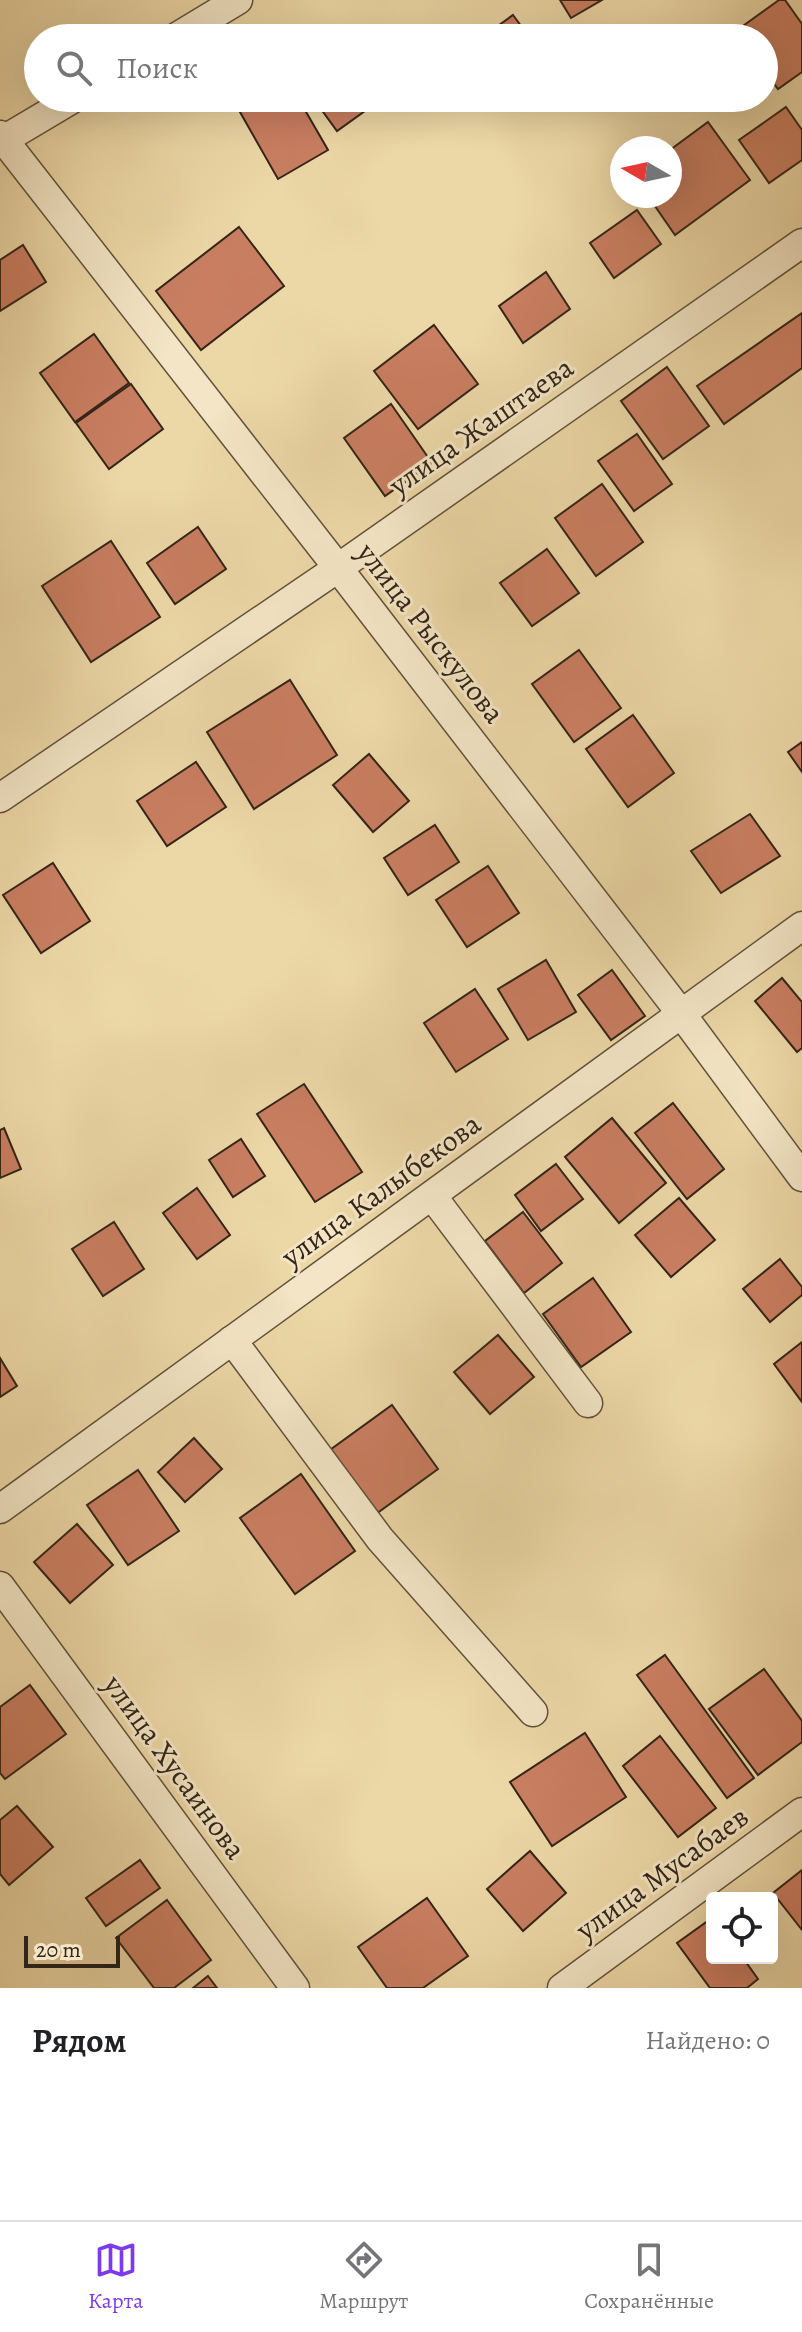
<!DOCTYPE html>
<html lang="ru">
<head>
<meta charset="utf-8">
<style>
  :root { --surface:#fff; --page:#f2f2f2; --text:#202124; --muted:#757577; --line:#e0e0e0; --accent:#7c3aed }
  body { margin:0; font-family:Alegreya,serif; background:var(--page); color:var(--text) }
  .controls { position:absolute; right:24px; bottom:24px; display:grid; overflow:hidden; border-radius:8px; box-shadow:0 8px 32px #0002 }
  .controls button { width:72px; height:72px; display:grid; place-items:center; padding:0; border:0; border-bottom:2px solid var(--line); background:var(--surface); color:var(--text); font:40px sans-serif }
  .compass { position:absolute; left:610px; top:136px; width:72px; height:72px; border-radius:50%; background:var(--surface); box-shadow:0 8px 32px #0002; rotate:279deg }
  .scale { position:absolute; left:24px; bottom:20px; width:96px; box-sizing:border-box; padding-left:8px; border:4px solid #332518; border-top:0; font-size:22px; line-height:28px; white-space:nowrap; color:#332518; -webkit-text-stroke:6px #f3e5c5; paint-order:stroke }
  .list { margin:0; padding:0; list-style:none }
  h2 { display:flex; justify-content:space-between; align-items:center; height:104px; margin:0; padding:0 32px; font-size:34px }
  h2 small { font-size:26px; font-weight:400; color:var(--muted) }
  .icon { flex:none; width:44px; height:44px; fill:none; stroke:currentColor; stroke-width:2; stroke-linecap:round; stroke-linejoin:round }
  .map { position:relative; flex:none; width:802px; height:1988px; overflow:hidden }
  .search { position:absolute; background:var(--surface); box-shadow:0 8px 32px #0002; left:24px; right:24px; top:24px; height:88px; display:flex; align-items:center; gap:20px; box-sizing:border-box; padding:0 28px; border-radius:44px; color:var(--muted); font-size:30px }
  .sheet { height:232px; background:var(--surface) }
  nav { display:flex; justify-content:space-around; align-items:center; box-sizing:border-box; height:112px; border-top:2px solid var(--line); background:var(--surface); font-size:22px; color:var(--muted) }
  nav a { display:grid; justify-items:center; gap:4px }
  nav .on { color:var(--accent) }
  .map>svg:first-child { display:block }
  .building { fill:#c97e61; stroke:#332518; stroke-width:2 }
  .lines { fill:none; stroke-linecap:round; stroke-linejoin:round }
  .minor-casing { stroke:#61523c; stroke-width:31 }
  .minor { stroke:#f3e5c5; stroke-width:28 }
  .labels { text-anchor:middle; dominant-baseline:central; stroke-width:6; stroke-linejoin:round; paint-order:stroke }
  .street-label { font-size:30px; fill:#332518; stroke:#f3e5c5 }
</style>
</head>
<body>
<div class="map">
<svg width="802" height="1988" viewBox="0 0 802 1988">
  <rect width="100%" height="100%" fill="#ecd7a6"/>
  <filter id="stains"><feTurbulence type="fractalNoise" baseFrequency=".0025" numOctaves="4"/><feColorMatrix values="0 0 0 0 .2 0 0 0 0 .09 0 0 0 0 .02 0 0 0 .5 -.17"/></filter>
  <radialGradient id="worn" r=".72"><stop offset=".6" stop-color="#630" stop-opacity="0"/><stop offset="1" stop-color="#630" stop-opacity=".3"/></radialGradient>
  <g class="building">
    <path d="M560 0H602L571 18Z"/>
    <path d="M779 0H785L802 24V72L778 89 764 70V38H741L736 31Z"/>
    <path d="M513 15 530 38H481Z"/>
    <path d="M232 98H298L328 150 278 179Z"/>
    <path d="M313 98H383L337 131Z"/>
    <path d="M502 98H520L508 106Z"/>
    <path d="M786 107 802 130V160L769 183 739 140Z"/>
    <path d="M708 122 750 180 675 235 648 196H670V150Z"/>
    <path d="M637 210 661 244 614 278 590 243Z"/>
    <path d="M239 227 284 286 201 350 156 291Z"/>
    <path d="M23 245 46 282 0 311V260Z"/>
    <path d="M546 272 570 309 523 343 499 306Z"/>
    <path d="M802 313V368L724 424 697 386Z"/>
    <path d="M434 325 478 384 418 429 374 371Z"/>
    <path d="M94 334 129 383 75 422 40 373Z"/>
    <path d="M667 367 709 426 663 459 621 401Z"/>
    <path d="M131 384 163 429 109 469 76 423Z"/>
    <path d="M391 404 432 463 385 496 344 438Z"/>
    <path d="M637 434 672 484 634 511 598 461Z"/>
    <path d="M602 484 643 542 596 576 555 518Z"/>
    <path d="M198 527 226 569 175 604 147 563Z"/>
    <path d="M111 541 160 617 91 662 42 586Z"/>
    <path d="M547 549 579 593 532 626 500 583Z"/>
    <path d="M579 650 621 708 574 742 532 684Z"/>
    <path d="M290 680 337 755 254 809 207 732Z"/>
    <path d="M633 715 674 773 628 807 586 749Z"/>
    <path d="M802 742V772L788 752Z"/>
    <path d="M369 754 409 801 373 832 333 785Z"/>
    <path d="M196 762 226 807 167 846 137 801Z"/>
    <path d="M750 814 780 856 721 893 691 851Z"/>
    <path d="M435 825 459 862 408 895 384 858Z"/>
    <path d="M53 863 90 921 41 953 3 895Z"/>
    <path d="M488 866 519 913 467 947 436 900Z"/>
    <path d="M546 960 576 1012 528 1040 498 989Z"/>
    <path d="M612 970 645 1016 611 1040 578 995Z"/>
    <path d="M782 978 802 1002V1048L797 1052 755 1001Z"/>
    <path d="M475 989 508 1039 456 1072 424 1023Z"/>
    <path d="M304 1084 362 1172 315 1202 257 1114Z"/>
    <path d="M673 1103 724 1169 687 1199 635 1133Z"/>
    <path d="M612 1118 666 1183 619 1223 565 1157Z"/>
    <path d="M4 1128 21 1169 0 1178V1130Z"/>
    <path d="M241 1139 265 1176 233 1197 209 1160Z"/>
    <path d="M556 1164 583 1199 541 1231 515 1195Z"/>
    <path d="M197 1188 230 1235 197 1259 163 1213Z"/>
    <path d="M679 1198 715 1240 671 1277 635 1235Z"/>
    <path d="M523 1212 562 1263 524 1293 485 1241Z"/>
    <path d="M114 1222 144 1269 103 1296 72 1249Z"/>
    <path d="M780 1259 802 1287V1295L770 1322 743 1289Z"/>
    <path d="M593 1278 631 1332 581 1367 543 1314Z"/>
    <path d="M498 1335 534 1377 490 1414 454 1372Z"/>
    <path d="M802 1342V1402L774 1364Z"/>
    <path d="M0 1358 17 1386 0 1397Z"/>
    <path d="M392 1405 438 1469 369 1519 323 1455Z"/>
    <path d="M194 1438 222 1469 185 1502 158 1472Z"/>
    <path d="M138 1470 179 1531 128 1565 87 1505Z"/>
    <path d="M301 1474 355 1551 295 1594 240 1518Z"/>
    <path d="M77 1524 113 1565 70 1603 34 1562Z"/>
    <path d="M665 1655 754 1778 727 1798 637 1675Z"/>
    <path d="M764 1669 802 1721V1742L758 1775 709 1709Z"/>
    <path d="M30 1685 66 1734 5 1779 0 1773V1707Z"/>
    <path d="M585 1733 626 1797 552 1846 510 1782Z"/>
    <path d="M660 1736 716 1808 678 1837 623 1766Z"/>
    <path d="M17 1806 53 1847 9 1885 0 1874V1820Z"/>
    <path d="M530 1851 566 1893 523 1931 487 1889Z"/>
    <path d="M140 1860 160 1888 106 1926 86 1898Z"/>
    <path d="M802 1870V1930L773 1893Z"/>
    <path d="M427 1898 468 1956 423 1988H387L358 1947Z"/>
    <path d="M167 1900 211 1960 174 1988H154L116 1938Z"/>
    <path d="M712 1918V1958H743L758 1979 747 1988H710L677 1943Z"/>
    <path d="M208 1976 217 1988H193Z"/>
  </g>
  <g class="lines">
    <defs>
      <g id="minor">
        <path d="M175 38 238 0"/>
        <path d="M0 135 338 568 680 1012 802 1177"/>
        <path d="M0 142 74 98"/>
        <path d="M0 798 338 568 802 243"/>
        <path d="M433 1197 588 1403"/>
        <path d="M232 1340 380 1539 533 1712"/>
        <path d="M0 1509 802 926"/>
        <path d="M0 1586 295 1988"/>
        <path d="M562 1988 802 1812"/>
      </g>
    </defs>
    <use href="#minor" class="minor-casing"/>
    <use href="#minor" class="minor"/>
  </g>
  <g class="labels">
    <g class="street-label">
      <text transform="translate(481 426) rotate(-35)">улица Жаштаева</text>
      <text transform="translate(431 633) rotate(52)">улица Рыскулова</text>
      <text transform="translate(381 1190) rotate(-36)">улица Калыбекова</text>
      <text transform="translate(175 1767) rotate(54)">улица Хусаинова</text>
      <text transform="translate(662 1873) rotate(-36)">улица Мусабаев</text>
    </g>
  </g>
  <rect width="100%" height="100%" filter="url(#stains)"/>
  <rect width="100%" height="100%" fill="url(#worn)"/>
</svg>
<div class="controls">
<button><svg class="icon" aria-label="locate" viewBox="0 0 24 24"><circle cx="12" cy="12" r="6"/><path d="M12 2v4M12 18v4M2 12h4M18 12h4"/></svg></button>
</div>
<svg class="compass" viewBox="-18 -18 36 36"><path d="M0-13l5 13h-10z" fill="#e53935"/><path d="M0 13l5-13h-10z" fill="#757577"/></svg>
<div class="scale">20 m</div>
<div class="search"><svg class="icon" aria-label="search" viewBox="0 0 24 24"><circle cx="10" cy="10" r="6"/><path d="M15 15l6 6"/></svg>Поиск</div>
</div>
<section class="sheet">
<h2>Рядом<small>Найдено: 0</small></h2>
<ul class="list">
</ul>
</section>
<nav>
<a class="on"><svg class="icon" aria-label="map" viewBox="0 0 24 24"><path d="M3 6l6-2 6 2 6-2v14l-6 2-6-2-6 2zM9 4v14M15 6v14"/></svg>Карта</a>
<a><svg class="icon" aria-label="directions" viewBox="0 0 24 24"><path d="M12 3l9 9-9 9-9-9zM9 14v-3h6M13 9l2 2-2 2"/></svg>Маршрут</a>
<a><svg class="icon" aria-label="saved" viewBox="0 0 24 24"><path d="M7 4h10v16l-5-4-5 4z"/></svg>Сохранённые</a>
</nav>
</body>
</html>
